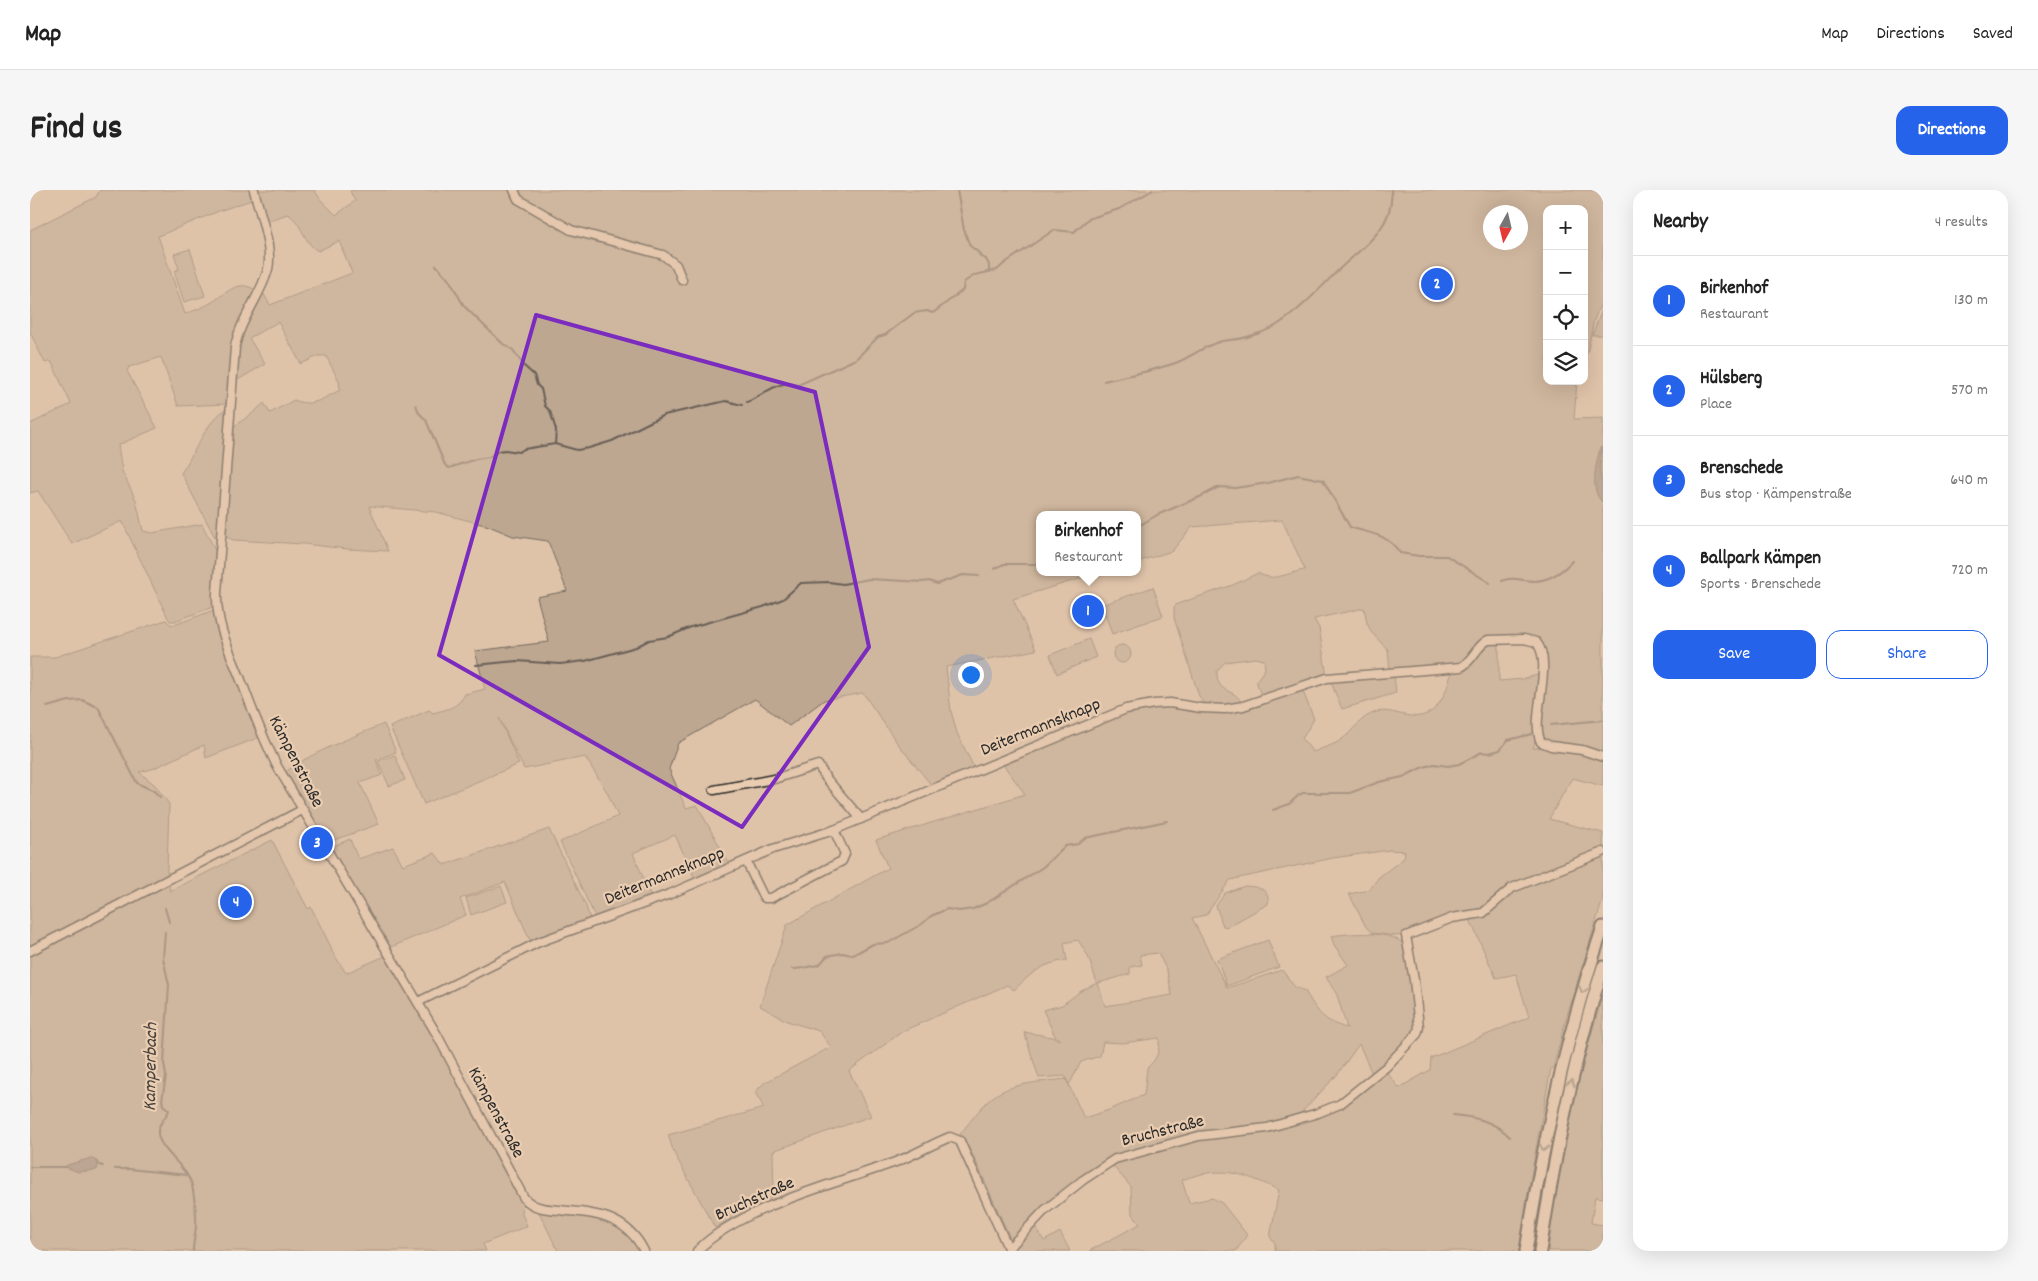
<!DOCTYPE html>
<html lang="en">
<head>
<meta charset="utf-8">
<style>
  :root { --surface:#fff; --page:#f6f6f6; --text:#222; --muted:#767676; --line:#e0e0e0; --accent:#2563eb }
  body { margin:0; font-family:Dekko,sans-serif; background:var(--page); color:var(--text) }
  .controls { position:absolute; right:15px; top:15px; display:grid; overflow:hidden; border-radius:10px; box-shadow:0 5px 20px #0002 }
  .controls button { width:45px; height:45px; display:grid; place-items:center; padding:0; border:0; border-bottom:1px solid var(--line); background:var(--surface); color:var(--text); font:25px sans-serif }
  .compass { position:absolute; left:1453px; top:15px; width:45px; height:45px; border-radius:50%; background:var(--surface); box-shadow:0 5px 20px #0002; rotate:188deg }
  .you { position:absolute; left:940px; top:484px; width:18px; height:18px; margin:-12px; border:4px solid #fff; border-radius:50%; background:#1a73e8; box-shadow:0 0 0 8px #1a73e833 }
  .badge { display:grid; place-items:center; width:32px; height:32px; border-radius:50%; background:var(--accent); color:#fff; font-size:16px; font-weight:700 }
  .pin { position:absolute; translate:-50% -50%; border:2px solid #fff; box-shadow:0 1px 5px #0006 }
  .popup { position:absolute; left:1006px; top:321px; width:105px; height:65px; box-sizing:border-box; display:grid; place-content:center; border-radius:10px; background:var(--surface); filter:drop-shadow(0 1px 4px #0005); font-size:16px; white-space:nowrap; color:var(--muted) }
  .popup b { font-size:19px; color:var(--text) }
  .popup::after { content:''; position:absolute; left:50%; top:100%; margin-left:-10px; border:10px solid transparent; border-top-color:var(--surface) }
  .list { margin:0; padding:0; list-style:none }
  h2 { display:flex; justify-content:space-between; align-items:center; height:65px; margin:0; padding:0 20px; font-size:21px }
  h2 small { font-size:16px; font-weight:400; color:var(--muted) }
  .list li { display:grid; grid-template-columns:32px 1fr auto; gap:15px; align-items:center; box-sizing:border-box; height:90px; padding:0 20px; border-top:1px solid var(--line) }
  .list b { display:block; font-size:19px; white-space:nowrap }
  .list p { margin:0; font-size:16px; white-space:nowrap; color:var(--muted) }
  .list em { font-size:16px; font-style:normal; color:var(--muted) }
  .actions { display:flex; gap:10px; padding:15px 20px }
  .actions a { flex:1; padding:11px 0; border:1px solid var(--accent); border-radius:15px; text-align:center; font-size:18px; color:var(--accent) }
  .actions .main { background:var(--accent); color:#fff }
  .icon { flex:none; width:28px; height:28px; fill:none; stroke:currentColor; stroke-width:2; stroke-linecap:round; stroke-linejoin:round }
  .map { position:relative; flex:none; width:1573px; height:1061px; overflow:hidden; border-radius:15px }
  header { display:flex; align-items:center; gap:30px; box-sizing:border-box; height:70px; padding:0 25px; background:var(--surface); border-bottom:1px solid var(--line) }
  header strong { font-size:24px }
  nav { display:flex; gap:28px; margin-inline-start:auto; font-size:18px }
  .intro { display:flex; align-items:center; justify-content:space-between; box-sizing:border-box; height:120px; padding:0 30px }
  h1 { margin:0; font-size:35px }
  .button { padding:12px 22px; border-radius:15px; background:var(--accent); color:#fff; font-size:18px; font-weight:700 }
  main { display:flex; gap:30px; padding:0 30px }
  aside { flex:1; background:var(--surface); border-radius:15px; box-shadow:0 5px 20px #0002 }
  .map>svg:first-child { display:block }
  .green { fill:#bda791; stroke:#74695e; fill-rule:evenodd }
  .water { fill:#938274; stroke:#695f57 }
  .lines { fill:none; stroke-linecap:round; stroke-linejoin:round }
  .stream { stroke:#695f57; stroke-width:2 }
  .minor-casing { stroke:#2b2b2b; stroke-width:11 }
  .highway-casing { stroke:#2b2b2b; stroke-width:15 }
  .minor { stroke:#eacdb1; stroke-width:8 }
  .highway { stroke:#eacdb1; stroke-width:11 }
  .oneway { stroke:#8a7c6e }
  .marked { fill:none; stroke:#7b2cbf; stroke-width:4; stroke-linejoin:round }
  .labels { text-anchor:middle; dominant-baseline:central; stroke-width:4.5; stroke-linejoin:round; paint-order:stroke }
  .street-label { font-size:18px; fill:#2b2b2b; stroke:#eacdb1 }
  .water-label { font-size:19px; font-style:italic; fill:#45413d; stroke:#eacdb1 }
</style>
</head>
<body>
<header>
<strong>Map</strong>
<nav><a>Map</a><a>Directions</a><a>Saved</a></nav>
</header>
<div class="intro"><h1>Find us</h1><a class="button">Directions</a></div>
<main>
<div class="map">
<svg width="1573" height="1061" viewBox="0 0 1573 1061">
  <rect width="100%" height="100%" fill="#dfc3a9"/>
  <filter id="ink" filterUnits="userSpaceOnUse"><feTurbulence type="fractalNoise" baseFrequency=".02" numOctaves="2"/><feDisplacementMap in="SourceGraphic" scale="10" xChannelSelector="R" yChannelSelector="G"/><feConvolveMatrix kernelMatrix="1 2 1 2 8 2 1 2 1" color-interpolation-filters="sRGB"/></filter>
  <g filter="url(#ink)">
    <g class="green">
      <path d="M70 0H222L224 9 189 21 128 46 155 124C165 120 175 117 184 111 197 102 208 90 224 99L225 102 213 127 198 211 196 214 148 216 131 167 99 177 97 181 127 238 88 255 92 281 106 310 113 341 122 343 172 334 187 364 183 417 145 431H140L138 428 92 331 42 354 8 301 0 303V234L41 214 21 171 15 173 0 142V40L66 7Z"/>
      <path d="M227 0H284L291 10 306 25 325 11 320 1 323 0H1573V108L1564 130 1557 164 1554 163V19H1517V191H1547L1544 229 1573 228V563L1543 554 1519 553 1511 545 1512 455 1464 448 1430 474 1360 481 1358 460 1341 442 1337 433 1334 418 1284 429 1289 438 1297 486 1232 508 1226 491 1235 479 1234 470 1226 468 1195 472 1187 481C1186 506 1206 497 1212 514L1201 516H1175L1169 506 1144 428V417L1147 414 1203 395 1228 383C1244 393 1258 382 1275 380L1252 330 1162 337 1142 361 1107 372V325H1009V382H1072L983 409 1006 460 916 477 921 521 927 543 945 580 903 597 868 554 833 503 794 510 759 536 725 509 648 553 639 579 656 618 667 615 700 675 666 691 645 645 603 663 622 709 566 729 530 652 588 626 577 602 555 567 494 579 469 528 489 574 394 614 360 537 399 520 403 523C417 519 428 518 435 504L455 499 445 461 519 452 507 407 537 401 518 351 483 346 459 336 406 322 339 316 358 361 317 359 274 354 203 350 197 347 195 340 203 237 223 223 234 213 240 223 264 210C282 218 294 208 310 200L309 191 296 166H288L271 174 248 132 219 148 235 174 206 191 211 146 232 101 240 115 322 83 309 51 288 61C274 54 272 32 258 24L234 32ZM1460 22H1490V52H1460Z"/>
      <path d="M160 59 175 106 154 112 144 81 149 79 144 64Z"/>
      <path d="M1573 118V145H1562Z"/>
      <path d="M199 218 187 351 151 283C164 265 178 226 199 218Z"/>
      <path d="M1123 397 1133 426 1082 444 1072 415Z"/>
      <path d="M184 420 189 442 230 547 176 568 174 555 122 579 109 582 125 595 139 614 137 680 140 701 242 650 278 719 281 717 302 759 301 760 316 783 355 766 364 776 389 820 493 1012 492 1024 497 1036 453 1054 456 1061H0V467H25L136 430 140 434 144 435Z"/>
      <path d="M1059 449 1066 467 1027 484 1020 465Z"/>
      <path d="M1469 450V491L1493 489 1511 484 1508 511 1505 520V553L1503 558C1527 555 1550 563 1573 569V596L1542 588 1519 629 1573 643V709L1535 832 1523 879 1521 878 1496 1013 1489 1061H1245V1053L1240 1047 1249 1000C1212 983 1192 975 1152 990L1159 1013 1182 1008 1192 1013 1217 1045 1206 1061H1059L1110 1034 1102 1024 1101 997 1081 974 1175 946 1246 939 1309 918 1356 881 1369 898 1400 880 1401 868 1499 827 1486 784 1466 788 1436 721 1375 744 1367 746 1342 743 1336 737 1319 704 1339 700 1349 687 1374 668 1375 661 1360 660 1303 668 1200 690 1176 725 1162 728 1197 798 1252 780 1265 797 1275 801C1287 821 1293 832 1317 838L1307 805 1296 787 1318 775 1304 755 1301 746C1320 743 1361 740 1375 755L1386 841 1343 886 1329 854 1307 885 1267 927 1239 936 1167 944 1083 968 1005 1025 981 1050 944 967 930 944C941 931 953 913 967 904 986 892 1014 892 1036 889L1054 928 1079 920 1114 905 1117 878C1127 869 1130 862 1129 848L1093 853 1073 852 1070 866 1051 872 1039 895 1035 886 1009 888 994 842 1023 847 1030 850 1025 846 1013 820 1032 815 1051 801 1067 793 1058 766 1048 750 1034 753 1037 770C1011 774 1003 782 984 800L977 795 873 841 819 881 841 926 743 961 744 1009 712 1022 685 1038 644 963 638 945 734 918 725 902 734 893 801 857 789 841 757 831 730 816 757 735 858 678 846 650 995 604 972 573 1096 522 1141 515 1179 521 1272 499 1284 529 1272 549 1283 562C1292 558 1304 555 1311 550 1324 541 1330 526 1347 522 1357 519 1370 525 1381 526 1408 530 1417 501 1422 480L1432 479 1454 454ZM1128 763 1137 781 1142 805 1075 816 1068 793 1100 784V777L1112 775 1110 765Z"/>
      <circle cx="1092" cy="464" r="9"/>
      <path d="M1364 485 1366 503 1312 519 1300 490Z"/>
      <path d="M354 534 366 562 346 570 352 585 330 593 349 634 296 653 254 584C268 568 332 543 354 534Z"/>
      <path d="M365 565 375 590 359 596 348 571Z"/>
      <path d="M519 639 556 716 560 729 559 732 501 753 475 692 430 709 436 725 359 758 299 658 320 649 328 669 363 657 373 675 405 663 414 675Z"/>
      <path d="M471 696 477 712 441 725 436 708Z"/>
      <path d="M1215 696C1227 697 1241 698 1238 714L1197 737 1193 736 1186 716 1195 703Z"/>
      <path d="M1238 750 1249 777 1197 796 1187 769Z"/>
      <path d="M1573 805V1008L1565 1007 1561 1033 1573 1035V1054L1563 1061H1518C1528 975 1547 888 1573 805Z"/>
      <path d="M508 1020C543 1024 594 1022 609 1061H528Z"/>
      <path d="M1004 1034 1014 1051 1030 1042 1040 1061H983Z"/>
    </g>
    <g class="water">
      <path d="M1572 257 1570 277 1571 291 1573 294V313C1559 300 1566 275 1570 258Z"/>
      <path d="M61 968 68 972 67 980 48 982 36 977 37 975Z"/>
    </g>
    <g class="lines">
      <g class="stream">
        <path d="M927 0 934 40 940 56 948 62 951 67 956 69 959 75V81"/>
        <path d="M406 75 420 91 434 116 473 154 483 160 494 176 504 185 507 195 511 199 515 216 520 221 526 240 525 254"/>
        <path d="M1074 191C1099 185 1124 181 1148 172 1162 166 1174 156 1189 152 1195 150 1202 150 1208 149 1220 147 1237 141 1247 135 1275 117 1294 93 1318 71 1339 53 1365 32 1361 0"/>
        <path d="M717 212C734 205 750 188 768 195L826 169 848 147 855 145 884 123 897 121 903 123 933 100 934 92 945 85 967 80 975 73 1024 40 1044 42 1058 29 1089 19 1123 0"/>
        <path d="M386 215 389 223 396 230 415 275 419 278 446 269 459 267 468 261 475 260 489 262 494 259 525 254 547 260 559 258 582 251 634 225 696 211 712 215"/>
        <path d="M1107 337 1127 325 1172 306 1189 297 1205 298 1238 293 1268 285 1293 290 1320 337C1340 344 1357 343 1370 363L1389 366H1417L1460 393"/>
        <path d="M964 379 974 374H1009"/>
        <path d="M1472 391C1482 386 1492 391 1503 391 1519 391 1532 382 1542 371"/>
        <path d="M446 475 487 471 530 474 555 471 606 457 619 450 638 447 661 437 733 417 753 409 771 393 799 392 813 394 839 389 893 392 899 391 907 394 933 385 949 386"/>
        <path d="M17 517 39 511 52 510 68 517 107 593 124 601 130 607"/>
        <path d="M1521 535 1573 530"/>
        <path d="M1243 620 1259 614 1269 605 1273 603H1320L1349 592 1373 587 1391 578 1404 574 1418 576 1429 574 1452 562 1459 563 1470 560 1478 550 1502 544"/>
        <path d="M135 718 139 732"/>
        <path d="M135 742 133 768 139 795 134 873 136 886 132 910 133 915 139 920C136 928 127 934 128 944 129 959 157 977 162 995 164 1007 167 1022 166 1034 166 1043 163 1052 163 1061"/>
        <path d="M762 779C772 779 779 776 789 775L797 766 812 763 823 765 843 754 858 753 892 734 901 726 917 719 929 721 943 719 957 713 1013 677 1035 656 1048 654 1055 648 1137 631"/>
        <path d="M1423 925C1445 927 1464 931 1480 947"/>
        <path d="M69 975 73 976"/>
        <path d="M0 977H36"/>
        <path d="M85 979H99L157 985"/>
      </g>
      <defs>
        <g id="minor">
          <path d="M224 0C229 21 243 58 238 79 231 106 210 129 205 157L187 403C186 437 201 464 213 495 223 522 234 550 247 576L406 843 494 1008C503 1018 515 1019 529 1020 564 1023 596 1025 614 1061"/>
          <path d="M484 0 488 9 541 40 633 65 646 75 652 90"/>
          <path d="M684 600 744 589 788 575 796 588 831 629"/>
          <path d="M716 671 733 706 735 708H741L812 671 815 664 804 640"/>
          <path d="M0 761 272 620"/>
          <path d="M388 812 509 752 640 704 743 659 804 640 1096 519 1124 514 1140 513 1171 518 1195 519 1213 516 1297 488 1431 477C1443 471 1446 456 1458 450L1494 449 1506 452C1525 472 1499 530 1511 552L1521 556 1552 560 1573 567"/>
          <path d="M979 1058 1015 1020 1053 990 1085 969 1169 946 1237 938 1288 923 1310 914 1356 877 1387 844 1389 837 1384 790 1376 746 1422 728 1453 723 1482 698 1573 662"/>
          <path d="M667 1061C710 1016 810 993 868 971 886 964 902 954 920 947L930 951 933 958 979 1060"/>
        </g>
        <g id="highway">
          <path d="M1496 1061C1513 951 1537 843 1573 737"/>
          <path d="M1510 1061C1525 965 1543 870 1573 777"/>
        </g>
      </defs>
      <use href="#minor" class="minor-casing"/>
      <use href="#highway" class="highway-casing"/>
      <use href="#minor" class="minor"/>
      <use href="#highway" class="highway"/>
    </g>
    <defs><path id="oneway-chevron" d="M-2-3.5L2.5 0L-2 3.5" fill="none" stroke-width="1.6" stroke-linecap="round" stroke-linejoin="round" transform="scale(1.25)"/></defs>
    <g class="oneway">
      <use href="#oneway-chevron" transform="translate(1553 800) rotate(106)"/>
      <use href="#oneway-chevron" transform="translate(1541 893) rotate(-76)"/>
      <use href="#oneway-chevron" transform="translate(1514 958) rotate(102)"/>
    </g>
  </g>
  <path d="M0 0H1573V1061H0ZM506 125 785 202 839 457 712 637 409 465Z" fill="#dfc3a9" fill-opacity=".55" fill-rule="evenodd"/>
  <path class="marked" d="M506 125 785 202 839 457 712 637 409 465Z"/>
  <g class="labels">
    <g class="street-label">
      <text transform="translate(1011 538) rotate(-22)">Deitermannsknapp</text>
      <text transform="translate(265 572) rotate(63)">Kämpenstraße</text>
      <text transform="translate(635 687) rotate(-22)">Deitermannsknapp</text>
      <text transform="translate(465 923) rotate(62)">Kämpenstraße</text>
      <text transform="translate(1133 942) rotate(-14)">Bruchstraße</text>
      <text transform="translate(725 1010) rotate(-24)">Bruchstraße</text>
    </g>
    <g class="water-label">
      <text transform="translate(122 877) rotate(-89)">Kamperbach</text>
    </g>
  </g>
</svg>
<div class="controls">
<button>+</button>
<button>−</button>
<button><svg class="icon" aria-label="locate" viewBox="0 0 24 24"><circle cx="12" cy="12" r="6"/><path d="M12 2v4M12 18v4M2 12h4M18 12h4"/></svg></button>
<button><svg class="icon" aria-label="layers" viewBox="0 0 24 24"><path d="M12 4l9 5-9 5-9-5zM3 14l9 5 9-5"/></svg></button>
</div>
<svg class="compass" viewBox="-18 -18 36 36"><path d="M0-13l5 13h-10z" fill="#e53935"/><path d="M0 13l5-13h-10z" fill="#767676"/></svg>
<div class="you"></div>
<div class="pin badge" style="left:1058px;top:421px">1</div>
<div class="popup"><b>Birkenhof</b>Restaurant</div>
<div class="pin badge" style="left:1407px;top:94px">2</div>
<div class="pin badge" style="left:287px;top:653px">3</div>
<div class="pin badge" style="left:206px;top:712px">4</div>
</div>
<aside>
<h2>Nearby<small>4 results</small></h2>
<ul class="list">
<li><span class="badge">1</span><div><b>Birkenhof</b><p>Restaurant</p></div><em>130 m</em></li>
<li><span class="badge">2</span><div><b>Hülsberg</b><p>Place</p></div><em>570 m</em></li>
<li><span class="badge">3</span><div><b>Brenschede</b><p>Bus stop · Kämpenstraße</p></div><em>640 m</em></li>
<li><span class="badge">4</span><div><b>Ballpark Kämpen</b><p>Sports · Brenschede</p></div><em>720 m</em></li>
</ul>
<div class="actions"><a class="main">Save</a><a>Share</a></div>
</aside>
</main>
</body>
</html>
